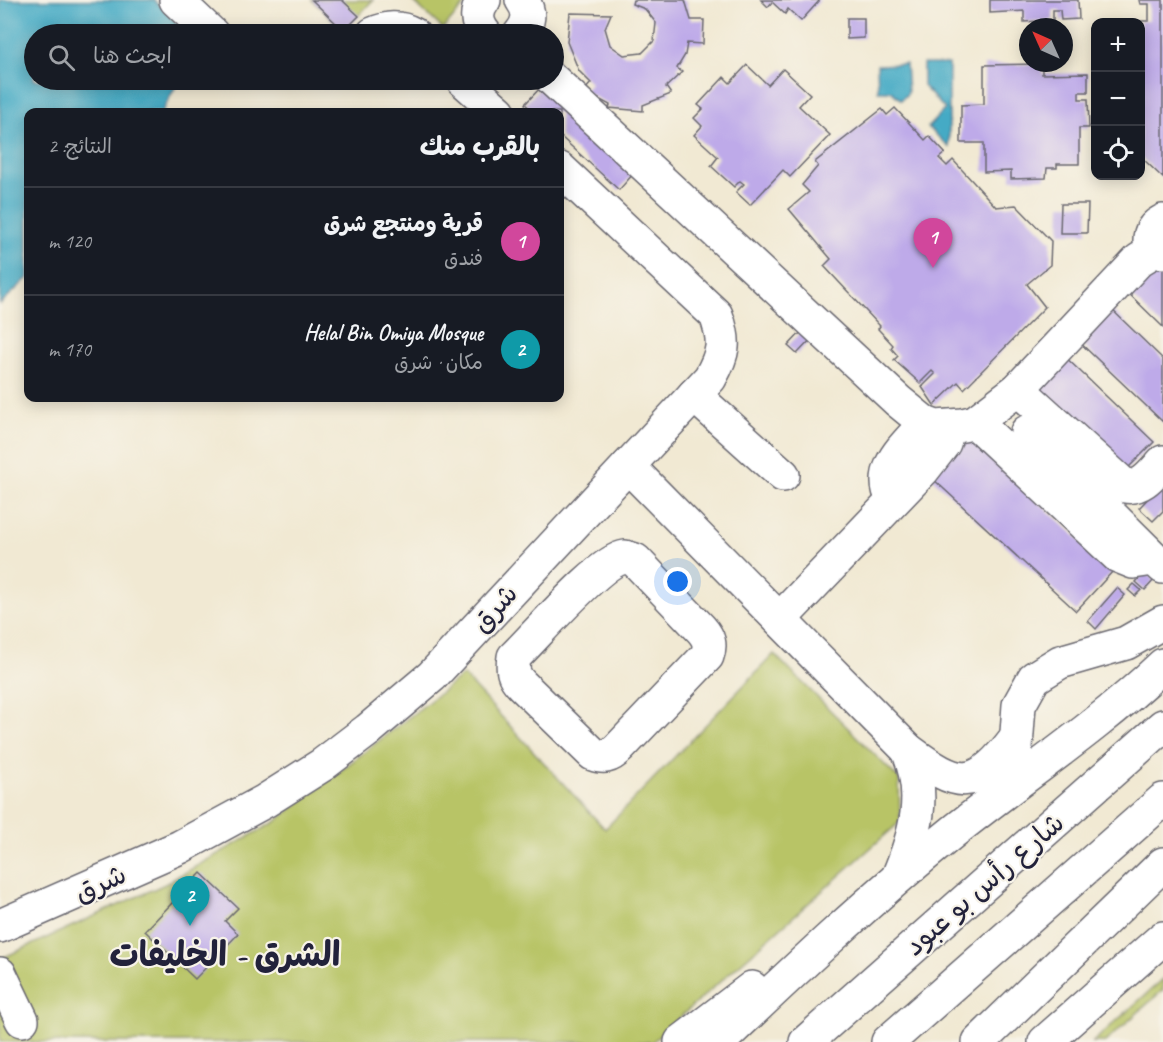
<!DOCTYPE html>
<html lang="ar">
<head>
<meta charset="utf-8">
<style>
  :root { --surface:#171b24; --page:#242831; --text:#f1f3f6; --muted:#9ea1a6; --line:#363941; --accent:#7c3aed }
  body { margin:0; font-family:Caveat,"Playpen Sans Arabic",sans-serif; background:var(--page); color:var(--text); direction:rtl }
  .controls { position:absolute; right:18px; top:18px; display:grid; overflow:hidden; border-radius:12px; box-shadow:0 3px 15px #0003 }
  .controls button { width:54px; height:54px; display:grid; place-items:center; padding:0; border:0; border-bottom:2px solid var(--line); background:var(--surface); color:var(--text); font:30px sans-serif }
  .compass { position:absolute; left:1019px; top:18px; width:54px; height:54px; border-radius:50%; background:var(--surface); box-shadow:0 3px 15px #0003; rotate:315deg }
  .you { position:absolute; left:678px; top:582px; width:21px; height:21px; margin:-15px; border:4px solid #fff; border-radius:50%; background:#1a73e8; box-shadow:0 0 0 9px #1a73e833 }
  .badge { display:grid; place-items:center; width:39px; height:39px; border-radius:50%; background:var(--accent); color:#fff; font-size:20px; font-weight:700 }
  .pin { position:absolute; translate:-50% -50px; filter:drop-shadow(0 2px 3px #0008) }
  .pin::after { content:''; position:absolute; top:32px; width:21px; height:18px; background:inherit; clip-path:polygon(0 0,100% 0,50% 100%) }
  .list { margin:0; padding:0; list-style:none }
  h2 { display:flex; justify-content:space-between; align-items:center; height:78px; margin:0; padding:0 24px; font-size:26px }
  h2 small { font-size:20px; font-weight:400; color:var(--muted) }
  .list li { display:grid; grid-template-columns:39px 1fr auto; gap:18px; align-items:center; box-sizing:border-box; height:108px; padding:0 24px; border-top:2px solid var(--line) }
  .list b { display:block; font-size:22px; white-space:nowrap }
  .list p { margin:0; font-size:20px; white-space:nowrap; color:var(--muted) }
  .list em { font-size:20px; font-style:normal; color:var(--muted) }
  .icon { flex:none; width:33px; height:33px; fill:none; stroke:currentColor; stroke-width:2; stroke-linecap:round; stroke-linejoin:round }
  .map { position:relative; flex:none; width:1163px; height:1042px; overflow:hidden; direction:ltr }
  .search { position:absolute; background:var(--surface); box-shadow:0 3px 15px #0003; left:24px; top:24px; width:540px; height:66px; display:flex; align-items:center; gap:15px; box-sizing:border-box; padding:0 21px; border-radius:33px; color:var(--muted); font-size:22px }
  .panel { position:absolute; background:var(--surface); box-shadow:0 3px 15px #0003; left:24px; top:108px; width:540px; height:294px; border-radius:12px; direction:rtl }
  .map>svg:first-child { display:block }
  .green { fill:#b8c466; stroke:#6d7350; stroke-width:1.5 }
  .water { fill:#45aac5; stroke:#346680; stroke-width:1.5 }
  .building { fill:#beaae9 }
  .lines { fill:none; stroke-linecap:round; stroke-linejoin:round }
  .minor-casing { stroke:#6a6870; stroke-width:36 }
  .highway-casing { stroke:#6a6870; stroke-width:36 }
  .minor { stroke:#fff; stroke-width:33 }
  .highway { stroke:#fff; stroke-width:33 }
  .labels { text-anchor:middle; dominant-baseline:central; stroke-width:4.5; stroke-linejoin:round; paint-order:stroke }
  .street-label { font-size:28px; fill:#22223b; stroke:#f7f3e8 }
  .district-label { font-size:34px; font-weight:bold; fill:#22223b; stroke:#f7f3e8 }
</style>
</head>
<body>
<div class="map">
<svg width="1163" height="1042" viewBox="0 0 1163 1042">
  <rect width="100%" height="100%" fill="#f7f3e8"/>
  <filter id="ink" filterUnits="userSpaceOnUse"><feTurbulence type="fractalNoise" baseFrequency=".0167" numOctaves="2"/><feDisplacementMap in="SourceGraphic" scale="12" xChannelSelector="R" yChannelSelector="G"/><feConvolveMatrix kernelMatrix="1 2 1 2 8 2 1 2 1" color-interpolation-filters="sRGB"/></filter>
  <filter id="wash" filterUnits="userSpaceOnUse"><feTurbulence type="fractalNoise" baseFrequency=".008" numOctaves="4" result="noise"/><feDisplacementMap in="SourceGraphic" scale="24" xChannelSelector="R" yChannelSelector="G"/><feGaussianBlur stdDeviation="1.35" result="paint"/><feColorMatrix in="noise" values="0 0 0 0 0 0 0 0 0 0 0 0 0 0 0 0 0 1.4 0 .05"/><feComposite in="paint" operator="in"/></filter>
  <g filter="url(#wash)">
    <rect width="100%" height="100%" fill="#f1e9d3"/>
    <g class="green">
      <path d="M312 0H373L344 31Z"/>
      <path d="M412 0H469L443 29Z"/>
      <path d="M774 654 899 779 900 822 652 1042H0V959L165 884 276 821 463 675 605 829Z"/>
      <path d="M1163 979V990L1105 1042H1093Z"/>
    </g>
    <g class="water">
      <path d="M0 0H154L188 34H34V80H179L162 112H28V278L0 304Z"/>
      <path d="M906 64 908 93 901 100 891 91H878L877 65Z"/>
      <path d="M923 64H949V147L928 127 945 109 923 86Z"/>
    </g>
    <g id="blocks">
      <g class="building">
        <path d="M312 0H342L359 16 344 31Z"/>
        <path d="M633 0H685L691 20H704L703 44 687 43 685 55 677 68 682 72 666 87 671 94 643 105V111L609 108 610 105 584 91 591 83 579 71 567 42 570 13 611 14 605 28 610 45 624 55 642 53 654 41 656 23 645 9 632 4Z"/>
        <path d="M761 0H820L801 21 788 9 785 14 772 2 768 7Z"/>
        <path d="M990 0H1078L1079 19 1061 20 1060 10H1053V20L1024 22V11L990 13Z"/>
        <path d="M1139 0H1163V178L1140 156V21H1149V4H1140Z"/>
        <path d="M847 18H864V38L847 39Z"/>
        <path d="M1042 64V74L1088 73V92H1079V99H1088L1089 128H1079V164H1057V168H1047L1046 178 1011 179V171L984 172V143H961V105L984 104V65Z"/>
        <path d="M747 65 768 85 783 69 810 94 799 106 830 135 790 177 783 170 750 205 736 192 744 184 740 181 734 187 711 166 718 157 694 135 702 126 694 118 703 109 698 105 724 77 730 83Z"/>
        <path d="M541 87 634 173 619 190 560 136V112H534L525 104Z"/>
        <path d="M895 108 925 140 929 136 945 153 939 158 947 166 953 160 996 207 1016 205 1051 241 1050 265 1027 284 1045 307 964 389 958 382 934 405 922 387 935 374 932 371 920 383 894 360 898 356 891 348 893 345 878 329 880 326 824 266 831 259 789 209 809 192 802 185 818 166 815 162 882 109 887 115Z"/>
        <path d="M1061 204H1088L1087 233H1060Z"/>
        <path d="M1163 265V327L1121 286Z"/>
        <path d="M1105 303 1163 359V422L1073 336Z"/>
        <path d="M805 328 814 336 797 354 788 346Z"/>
        <path d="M1059 351 1154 442 1122 474 1027 383Z"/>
        <path d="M968 437 1113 571 1076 611 931 477Z"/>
        <path d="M1163 483V511L1153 521 1139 508Z"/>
        <path d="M1145 572 1154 580 1145 590 1136 582Z"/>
        <path d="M1134 584 1141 590 1135 596 1128 590Z"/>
        <path d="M1117 588 1125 595 1096 629 1088 621Z"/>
        <path d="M201 873 238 908 225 921 238 934 195 979 145 931Z"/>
      </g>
    </g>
  </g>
  <g filter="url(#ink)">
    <use href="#blocks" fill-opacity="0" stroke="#6a6870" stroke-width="1.5"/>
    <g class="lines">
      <defs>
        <g id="minor">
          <path d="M176 0 212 34"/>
          <path d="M484 0C475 12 476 23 485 34"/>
          <path d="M373 34C387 28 399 26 413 34"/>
          <path d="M520 34C529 24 531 12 522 0"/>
          <path d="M463 80 499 112"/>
          <path d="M553 80 898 401 925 423 936 427 963 425 975 422 1018 389 1139 260 1152 252H1163"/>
          <path d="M1152 252C1148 239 1149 228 1163 221"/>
          <path d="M1018 389 1125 486C1142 489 1152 474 1163 462"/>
          <path d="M694 395 783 475"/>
          <path d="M975 422 1118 556 1133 562 1154 559"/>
          <path d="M1027 432 1163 567"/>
          <path d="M628 466 908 750C959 788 975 792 1015 739"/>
          <path d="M893 500C876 468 906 446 925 423"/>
          <path d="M625 557 635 560 701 629C709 638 711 645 707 656L619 748C610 757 604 758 593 754L522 685C513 676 512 670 514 657 536 636 600 560 625 557Z"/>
          <path d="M781 618 923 470 944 443 949 427"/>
          <path d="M1015 761 1019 705 1034 678 1060 662 1126 643 1163 622"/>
          <path d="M898 877C916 834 927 795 908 750"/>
          <path d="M0 926 180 847 265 801 322 765 368 730 432 676 710 378C724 353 726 342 716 315L560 169"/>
          <path d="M0 974 22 1020"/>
        </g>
        <g id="highway">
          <path d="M681 1042 752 988"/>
          <path d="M719 1042C795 970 871 898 953 832 1023 776 1098 727 1163 665"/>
          <path d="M806 1042 1163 726"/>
          <path d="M888 1042 1163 800"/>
          <path d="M979 1042 1163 864"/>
          <path d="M1045 1042 1163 938"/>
        </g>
      </defs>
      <use href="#minor" class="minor-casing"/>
      <use href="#highway" class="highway-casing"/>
      <use href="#minor" class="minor"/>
      <use href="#highway" class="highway"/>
    </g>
  </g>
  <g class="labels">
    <g class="street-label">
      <text transform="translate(494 608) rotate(-48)">شرق</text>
      <text transform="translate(100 883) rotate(-24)">شرق</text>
      <text transform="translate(984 884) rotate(-41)">شارع رأس بو عبود</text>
    </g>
    <g class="district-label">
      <text x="225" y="954">الشرق - الخليفات</text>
    </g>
  </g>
</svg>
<div class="controls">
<button>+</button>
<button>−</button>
<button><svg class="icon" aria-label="locate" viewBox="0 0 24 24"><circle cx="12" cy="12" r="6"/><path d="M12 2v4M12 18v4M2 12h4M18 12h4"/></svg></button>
</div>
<svg class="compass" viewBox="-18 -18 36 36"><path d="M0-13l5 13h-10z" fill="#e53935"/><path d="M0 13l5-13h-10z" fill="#9ea1a6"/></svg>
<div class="you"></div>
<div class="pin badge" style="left:933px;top:268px;background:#d1479c">1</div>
<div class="pin badge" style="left:190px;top:926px;background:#0f9aa8">2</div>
<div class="search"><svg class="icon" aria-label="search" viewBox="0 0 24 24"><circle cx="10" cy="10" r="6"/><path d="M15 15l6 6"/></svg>ابحث هنا</div>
<section class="panel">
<h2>بالقرب منك<small>النتائج: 2</small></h2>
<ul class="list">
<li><span class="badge" style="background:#d1479c">1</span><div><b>قرية ومنتجع شرق</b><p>فندق</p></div><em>120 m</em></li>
<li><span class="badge" style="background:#0f9aa8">2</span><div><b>Helal Bin Omiya Mosque</b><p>مكان · شرق</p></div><em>170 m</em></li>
</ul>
</section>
</div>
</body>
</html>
